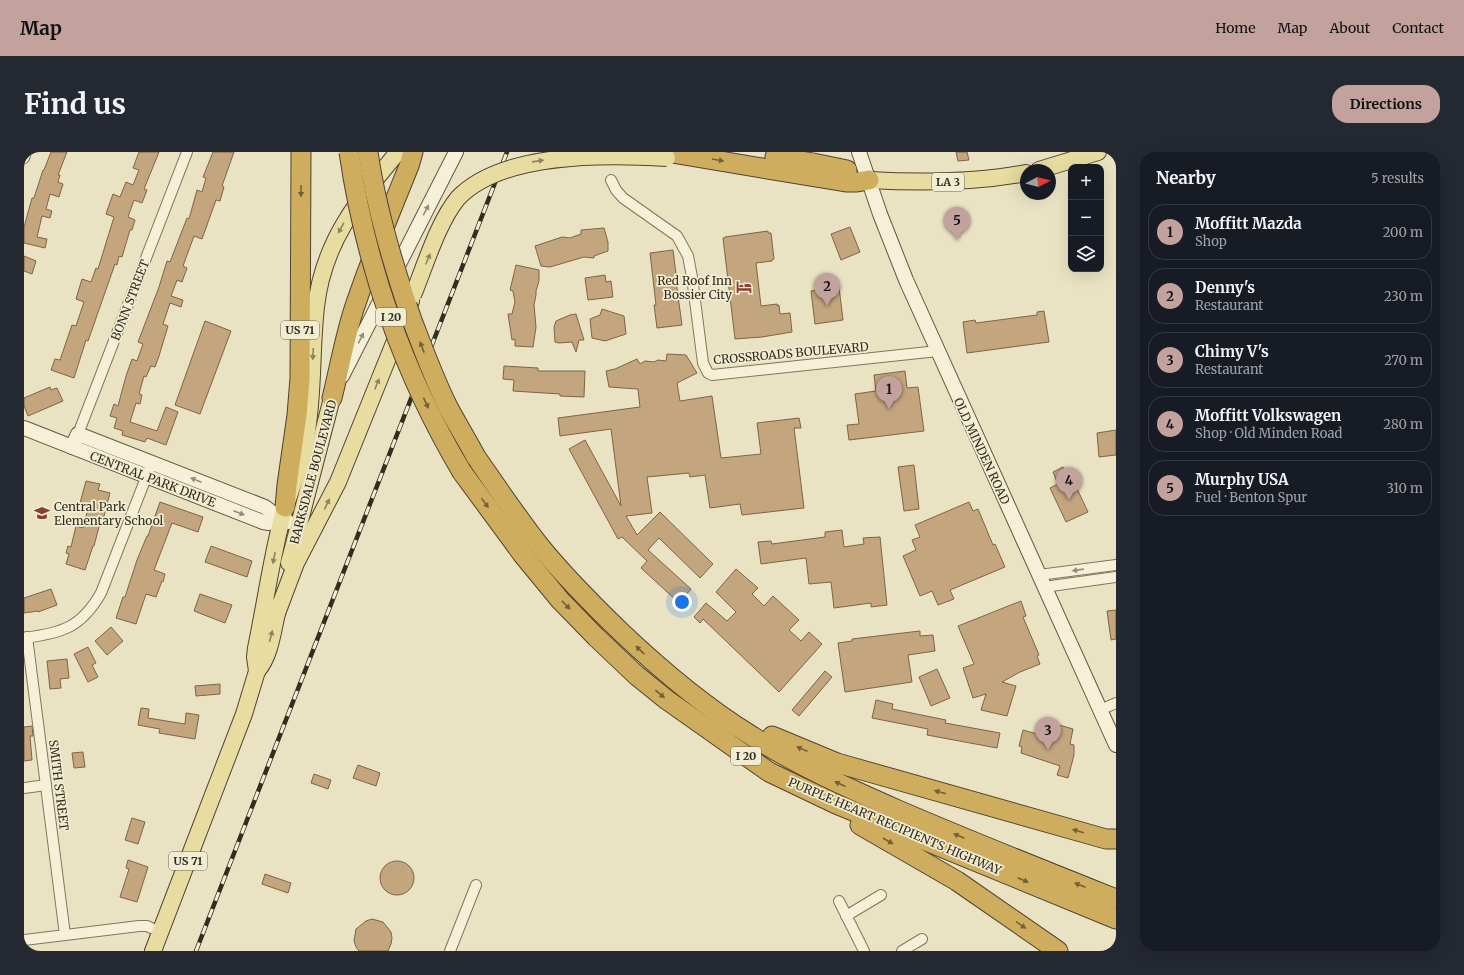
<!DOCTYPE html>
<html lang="en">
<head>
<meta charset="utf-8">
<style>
  :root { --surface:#171b24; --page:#242831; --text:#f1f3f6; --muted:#9ea1a6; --line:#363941; --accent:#c3a29e }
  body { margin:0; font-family:Merriweather,serif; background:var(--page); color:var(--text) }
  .controls { position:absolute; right:12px; top:12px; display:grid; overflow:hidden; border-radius:8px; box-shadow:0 4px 16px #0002 }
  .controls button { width:36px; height:36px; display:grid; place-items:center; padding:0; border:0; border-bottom:1px solid var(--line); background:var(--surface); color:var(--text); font:20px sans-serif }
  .compass { position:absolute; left:996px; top:12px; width:36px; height:36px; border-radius:50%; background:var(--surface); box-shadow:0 4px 16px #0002; rotate:83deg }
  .you { position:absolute; left:658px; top:450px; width:14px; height:14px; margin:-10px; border:3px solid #fff; border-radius:50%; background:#1a73e8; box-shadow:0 0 0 6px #1a73e833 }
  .badge { display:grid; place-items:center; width:26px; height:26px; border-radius:50%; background:var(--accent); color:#111; font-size:13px; font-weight:700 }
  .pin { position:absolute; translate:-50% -33px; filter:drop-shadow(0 1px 2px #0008) }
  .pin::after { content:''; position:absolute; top:21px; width:14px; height:12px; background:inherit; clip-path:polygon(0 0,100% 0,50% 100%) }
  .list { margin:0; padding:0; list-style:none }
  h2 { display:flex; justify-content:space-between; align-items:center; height:52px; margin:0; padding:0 16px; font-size:17px }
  h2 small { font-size:13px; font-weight:400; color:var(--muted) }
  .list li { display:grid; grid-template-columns:26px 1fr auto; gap:12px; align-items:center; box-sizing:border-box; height:56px; margin:0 8px 8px; padding:0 8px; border:1px solid var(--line); border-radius:16px }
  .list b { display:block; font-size:15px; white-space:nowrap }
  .list p { margin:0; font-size:13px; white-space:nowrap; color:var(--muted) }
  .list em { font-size:13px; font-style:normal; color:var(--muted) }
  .icon { flex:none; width:22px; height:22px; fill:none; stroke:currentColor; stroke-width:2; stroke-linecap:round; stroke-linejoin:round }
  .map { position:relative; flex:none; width:1092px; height:799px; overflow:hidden; border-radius:16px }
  header { display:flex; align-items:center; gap:24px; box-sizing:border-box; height:56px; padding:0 20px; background:var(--accent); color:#111 }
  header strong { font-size:19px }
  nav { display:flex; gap:22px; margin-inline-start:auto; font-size:14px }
  .intro { display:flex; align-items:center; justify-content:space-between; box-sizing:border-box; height:96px; padding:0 24px }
  h1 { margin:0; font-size:28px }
  .button { padding:10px 18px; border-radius:16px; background:var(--accent); color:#111; font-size:14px; font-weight:700 }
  main { display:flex; gap:24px; padding:0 24px }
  aside { flex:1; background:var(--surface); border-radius:16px; box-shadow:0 4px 16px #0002 }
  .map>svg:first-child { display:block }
  .building { fill:#c3a57e; stroke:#7e6445 }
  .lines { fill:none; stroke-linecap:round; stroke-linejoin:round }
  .street-casing { stroke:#82765d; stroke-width:12 }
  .secondary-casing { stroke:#635740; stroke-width:16 }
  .primary-casing { stroke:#504330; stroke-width:18 }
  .highway-casing { stroke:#504330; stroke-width:21 }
  .street { stroke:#f5f0d7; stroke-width:10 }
  .secondary { stroke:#f5f0d7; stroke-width:14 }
  .primary { stroke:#e8dca0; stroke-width:16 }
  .highway { stroke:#cfad5e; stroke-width:19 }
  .rail-casing { stroke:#332c1f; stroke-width:4.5 }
  .rail { stroke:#f1edd3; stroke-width:3; stroke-dasharray:9; stroke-linecap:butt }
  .primary-bridge-casing { stroke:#504330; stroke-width:18; stroke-linecap:butt }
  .highway-bridge-casing { stroke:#504330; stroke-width:21; stroke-linecap:butt }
  .primary-bridge { stroke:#e8dca0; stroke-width:16 }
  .highway-bridge { stroke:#cfad5e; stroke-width:19 }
  .oneway { fill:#716038 }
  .oneway2 { fill:#8e8460 }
  .oneway3 { fill:#948e7b }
  .labels { text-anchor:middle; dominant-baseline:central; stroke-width:3.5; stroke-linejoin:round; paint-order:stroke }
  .shield { fill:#f1edd3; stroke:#6c6655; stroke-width:1 }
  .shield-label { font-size:11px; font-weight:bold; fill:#332c1f }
  .poi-label { font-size:12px; fill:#332c1f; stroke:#f1edd3; text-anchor:end }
  .street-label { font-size:12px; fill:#332c1f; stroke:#f1edd3 }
</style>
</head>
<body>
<header>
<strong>Map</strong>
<nav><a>Home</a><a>Map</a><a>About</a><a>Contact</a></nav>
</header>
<div class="intro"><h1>Find us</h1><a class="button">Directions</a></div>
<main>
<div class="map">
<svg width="1092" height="799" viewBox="0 0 1092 799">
  <rect width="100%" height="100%" fill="#e9e3c4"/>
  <g class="building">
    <path d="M27 0H43L34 23H36L34 30 39 32 35 45 26 42 22 57 28 59 26 66 18 64 13 85 23 87 21 96 0 91V75L8 46H10L19 18H20Z"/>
    <path d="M115 0H135L120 37 123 38 118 51 110 48 104 65 111 68 108 78H106L98 105 95 104 93 113 91 112 64 189 62 188 50 226 27 218 31 207 36 208 48 173 52 174 60 150 52 147 58 127 67 130 72 116 74 117 90 65 82 62 89 42 96 45 102 30 109 33 115 18 109 16Z"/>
    <path d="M189 0H210L198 34 200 35 196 49 192 48 178 87 170 84 159 114 163 116 158 130 153 128 147 144 159 148 157 155 146 151 139 172 144 174 135 204 131 215 127 214 122 225 120 224 115 242 118 243 116 252 112 251 106 270 133 279 142 255 154 260 142 293 123 286 121 290 98 283 99 279 90 276 93 266 86 264 90 252 94 254 102 224 108 207 113 209 119 192 114 190 135 135 143 109 146 110 163 66 165 67 173 38 178 40 182 26 179 25Z"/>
    <path d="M932 0H943L945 8 934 9Z"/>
    <path d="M826 75 836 100 817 108 807 82Z"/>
    <path d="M580 76 584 90V99L570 104V106L560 105 526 115 517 114 511 94 538 85 546 86 557 82V78Z"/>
    <path d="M744 79V81H747L750 107 748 108V109L732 111 737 154 753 152V154L755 153 756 162 766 161 768 180 738 185 711 187 699 86H701V85Z"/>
    <path d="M649 98 652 122H651L658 173 633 176 630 153H632L626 101Z"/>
    <path d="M0 104 12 109 8 122 0 119Z"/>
    <path d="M492 113 515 118V129L512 139V143L510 153 512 175 509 195 491 194V187L488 188 484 162H488L491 150 489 139 486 138Z"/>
    <path d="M581 123 582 130 587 129 589 145 564 148 561 126Z"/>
    <path d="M815 135 819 168 791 172 787 139Z"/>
    <path d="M578 157 600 164 602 182 581 189 568 186 566 167 576 163Z"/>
    <path d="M1020 159 1025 190 943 201 939 170 951 168 952 171 1013 163V160Z"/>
    <path d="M552 162 560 188H555L552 200 548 190 535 191 531 190 530 175 532 169 546 163Z"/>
    <path d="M181 169 207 179 176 262 151 253Z"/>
    <path d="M643 202 662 203 673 221 653 231 656 249 688 244 697 306 737 302 733 271 775 266 777 276H770L780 356 718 363 716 352 686 356 681 323 666 325 665 321 623 325 628 361 602 364 613 383 636 360 689 412 676 426 635 386 624 398 667 437 655 451 617 416 623 409 598 385 594 387 545 297 561 288 597 354 587 277 536 284 534 266 616 255 614 237 585 235 582 219 591 217 613 207 616 212 621 209 630 210 634 208 642 209Z"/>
    <path d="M480 214 514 216V219H561L560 245 536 244V242L489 239 490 228 479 227Z"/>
    <path d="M881 219 883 236 894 235 900 279 825 288 823 273 835 272 831 242 852 239 850 223Z"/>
    <path d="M26 235 27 238 33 236 39 249 4 264 0 254V246Z"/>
    <path d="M1092 278V303L1075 305 1073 281Z"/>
    <path d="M890 313 895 357 880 359 874 315Z"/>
    <path d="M1039 315 1045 327 1048 326 1064 360 1042 370 1026 336 1034 332 1029 320Z"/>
    <path d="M62 329 76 332 74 338 86 341 79 368 77 367 70 394H69L61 418 42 412 45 402 42 401 44 394 47 395 52 374 59 376 65 353 56 351Z"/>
    <path d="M136 350 179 365 174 380 148 371 130 418 141 422 139 430 138 429 132 445 122 442 112 472 92 466 99 445H101L113 408 123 384H124Z"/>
    <path d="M945 350 949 359 954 357 969 393 971 392 981 415 926 438 930 447 914 453 908 439 896 444 879 404 892 398 888 388 896 385 891 373Z"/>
    <path d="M818 378 820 395 840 392 839 386 856 385 863 453 847 455V451L810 456 807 430 785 432 782 406 737 412 734 390 747 389 748 392 801 385V380Z"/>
    <path d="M187 394 228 409 223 425 181 410Z"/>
    <path d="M712 417 734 436 728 442 740 454 749 444 775 468 765 478 777 489 785 480 798 492 755 540 679 467 676 471 670 465 682 451 703 469 712 460 692 440Z"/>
    <path d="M27 437 33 453 14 460V459L0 461V446Z"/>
    <path d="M176 442 208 453 201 471 170 459Z"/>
    <path d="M997 449 1002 464 999 465 1015 503 1013 504 1016 512 996 520 978 530 992 534 983 564 957 558 962 542 949 546 939 516 950 512 934 474Z"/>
    <path d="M1092 458V487L1087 488 1083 459Z"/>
    <path d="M87 475 99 489 83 503 71 489Z"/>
    <path d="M896 479V484L909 483 911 499 884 503 888 530 821 540 814 491 828 489V487Z"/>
    <path d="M64 495 72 511 68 513 74 525 64 530 50 502Z"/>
    <path d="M43 507 45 526 36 527 37 536 26 537 23 509Z"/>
    <path d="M913 517 926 546 907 554 895 525Z"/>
    <path d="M801 519 808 525 775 564 768 558Z"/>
    <path d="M196 532V542L172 544 171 534Z"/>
    <path d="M852 548 869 552 868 557 922 568 921 571 976 581 973 596 903 583 904 577 848 566Z"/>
    <path d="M117 556 125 557 124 566 161 572 162 561 175 563 171 587 135 581 136 577 114 573Z"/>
    <path d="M1032 572 1049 577 1046 592 1050 593V603L1044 626 1033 623 1036 614 997 601 998 595 995 594 999 578 1013 582 1015 576 1029 580Z"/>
    <path d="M8 574 9 584H6L8 608 0 609V575Z"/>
    <path d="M59 600 61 615 50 616 48 601Z"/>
    <path d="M334 613 356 621 352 634 329 626Z"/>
    <path d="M290 622 307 628 304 637 287 631Z"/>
    <path d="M108 666 121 670 114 692 101 688Z"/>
    <path d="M104 708 124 715 113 750 96 745 105 717 102 716Z"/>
    <circle cx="373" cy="726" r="17"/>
    <path d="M241 722 267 731 264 741 238 732Z"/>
    <path d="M348 767 359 770 367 780 368 786 367 792 364 799H335L332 795 330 789 332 777 342 769Z"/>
  </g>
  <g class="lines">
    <defs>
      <g id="street">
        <path d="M0 6 2 0"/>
        <path d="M587 28 592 38 599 46 653 84 664 104 668 125 679 211 684 221 688 223 914 199"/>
        <path d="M54 282 163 0"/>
        <path d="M1015 423 1092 413"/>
        <path d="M1020 435 1092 425"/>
        <path d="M3 485 41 783"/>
        <path d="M0 486C38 481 57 476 77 441L125 318"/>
        <path d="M1076 558 1092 551"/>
        <path d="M0 636 22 633"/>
        <path d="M815 749 840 799"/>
        <path d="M822 764 857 743"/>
        <path d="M0 788 115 774H123L136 780"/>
        <path d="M426 799 452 733"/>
        <path d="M878 799 898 787"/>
      </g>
      <g id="secondary">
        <path d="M835 0 856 62 882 128 1092 593"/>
        <path d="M318 224 432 0"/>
        <path d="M0 276 239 370 245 371 258 368"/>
        <path d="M48 295 54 282 241 355 258 368 264 370"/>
      </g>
      <g id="primary">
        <path d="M1015 18 1074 0"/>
        <path d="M845 28C898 31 950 31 1002 21"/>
        <path d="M265 411 308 246"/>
        <path d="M252 464 272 411 314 330 387 149"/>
        <path d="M234 518C248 501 249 474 255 453"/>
        <path d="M129 799 220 562 233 519 231 505 232 496C241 453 247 409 258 366 266 339 277 312 282 285 290 242 287 198 292 155 299 90 334 48 374 0"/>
      </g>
      <g id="highway">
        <path d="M642 0 822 30H833L845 28"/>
        <path d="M751 5 789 11 823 18"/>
        <path d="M308 246C315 218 320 189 329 160 345 111 365 63 385 14L389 0"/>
        <path d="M452 305C473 335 493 365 515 393 540 424 568 452 597 480 637 518 681 555 728 584 774 614 824 636 874 658 946 689 1019 718 1092 747"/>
        <path d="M438 320 499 403 536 448 572 485 612 523 643 548 745 620 812 652 1092 767"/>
        <path d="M261 355 263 333 273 263 276 226 277 0"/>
        <path d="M748 584 813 611 1082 687H1092"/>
        <path d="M836 673 933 729 1034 799"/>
      </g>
    </defs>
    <use href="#street" class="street-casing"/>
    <use href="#secondary" class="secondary-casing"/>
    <use href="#primary" class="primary-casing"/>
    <use href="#highway" class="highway-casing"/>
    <use href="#street" class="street"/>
    <use href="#secondary" class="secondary"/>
    <use href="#primary" class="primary"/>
    <use href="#highway" class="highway"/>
    <defs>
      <path id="rail" d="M172 799 483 0"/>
    </defs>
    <use href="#rail" class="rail-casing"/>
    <use href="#rail" class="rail"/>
    <defs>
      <path id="primary-bridge" d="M389 143C401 114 414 70 434 46 478 0 581 2 643 6"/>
      <g id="highway-bridge">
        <path d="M325 0C341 112 380 223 438 320"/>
        <path d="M344 0C352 57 369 113 388 168 399 197 410 227 424 255 433 272 443 288 452 305"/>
      </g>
    </defs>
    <use href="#primary-bridge" class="primary-bridge-casing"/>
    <use href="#highway-bridge" class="highway-bridge-casing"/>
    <use href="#primary-bridge" class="primary-bridge"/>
    <use href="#highway-bridge" class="highway-bridge"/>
  </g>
  <defs><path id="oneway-solid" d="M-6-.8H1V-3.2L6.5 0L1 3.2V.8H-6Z"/></defs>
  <g class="oneway">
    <use href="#oneway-solid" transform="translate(694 8) rotate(10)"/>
    <use href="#oneway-solid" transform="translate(277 39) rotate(90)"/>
    <use href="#oneway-solid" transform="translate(398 195) rotate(-111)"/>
    <use href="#oneway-solid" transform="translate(402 251) rotate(65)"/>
    <use href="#oneway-solid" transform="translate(461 351) rotate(54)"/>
    <use href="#oneway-solid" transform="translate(542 453) rotate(46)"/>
    <use href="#oneway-solid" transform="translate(616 498) rotate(-137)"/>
    <use href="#oneway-solid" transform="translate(636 542) rotate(40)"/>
    <use href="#oneway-solid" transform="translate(778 597) rotate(-158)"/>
    <use href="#oneway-solid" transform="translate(816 632) rotate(-156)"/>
    <use href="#oneway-solid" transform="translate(916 640) rotate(-164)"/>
    <use href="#oneway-solid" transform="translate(1054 679) rotate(-164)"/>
    <use href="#oneway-solid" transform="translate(935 684) rotate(-157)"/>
    <use href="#oneway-solid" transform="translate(864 689) rotate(30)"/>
    <use href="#oneway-solid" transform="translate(999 728) rotate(23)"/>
    <use href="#oneway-solid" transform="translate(1056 733) rotate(-159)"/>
    <use href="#oneway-solid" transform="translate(997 773) rotate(35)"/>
  </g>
  <g class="oneway2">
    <use href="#oneway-solid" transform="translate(514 9) rotate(-8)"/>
    <use href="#oneway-solid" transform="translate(317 76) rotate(119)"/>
    <use href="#oneway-solid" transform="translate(404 107) rotate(-68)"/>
    <use href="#oneway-solid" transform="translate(289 202) rotate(93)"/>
    <use href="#oneway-solid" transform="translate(353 232) rotate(-68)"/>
    <use href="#oneway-solid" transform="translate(303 352) rotate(-64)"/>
    <use href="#oneway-solid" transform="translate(250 406) rotate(101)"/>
    <use href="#oneway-solid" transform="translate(247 484) rotate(-76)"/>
  </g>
  <g class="oneway3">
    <use href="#oneway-solid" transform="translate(402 58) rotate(-63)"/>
    <use href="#oneway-solid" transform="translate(337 186) rotate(-64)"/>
    <use href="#oneway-solid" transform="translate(172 328) rotate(-158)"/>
    <use href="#oneway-solid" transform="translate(215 361) rotate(21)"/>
    <use href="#oneway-solid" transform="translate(1054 418) rotate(172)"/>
  </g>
  <defs>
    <symbol id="hotel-bare" viewBox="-9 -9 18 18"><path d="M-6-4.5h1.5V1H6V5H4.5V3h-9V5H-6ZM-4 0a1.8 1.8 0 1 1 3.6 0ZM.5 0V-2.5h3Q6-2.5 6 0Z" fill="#8a3f33" stroke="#f1edd3" stroke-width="2.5" paint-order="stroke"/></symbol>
    <symbol id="school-bare" viewBox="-9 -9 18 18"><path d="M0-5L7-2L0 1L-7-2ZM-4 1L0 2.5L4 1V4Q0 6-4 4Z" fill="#8a3f33" stroke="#f1edd3" stroke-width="2.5" paint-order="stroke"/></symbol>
  </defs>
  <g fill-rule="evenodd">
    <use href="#hotel-bare" x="709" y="124" width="22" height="22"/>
    <use href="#school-bare" x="7" y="350" width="22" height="22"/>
  </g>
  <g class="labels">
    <g class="shield">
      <rect x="908" y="21" width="32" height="18" rx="3"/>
      <rect x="352" y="156" width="30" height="18" rx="3"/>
      <rect x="257" y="169" width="38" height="18" rx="3"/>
      <rect x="707" y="595" width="30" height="18" rx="3"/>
      <rect x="145" y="700" width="38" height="18" rx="3"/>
    </g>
    <g class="shield-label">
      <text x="924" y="30">LA 3</text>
      <text x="367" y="165">I 20</text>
      <text x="276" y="178">US 71</text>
      <text x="722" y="604">I 20</text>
      <text x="164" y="709">US 71</text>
    </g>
    <g class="poi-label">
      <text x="708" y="128">Red Roof Inn<tspan x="708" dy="14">Bossier City</tspan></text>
      <text x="30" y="354" text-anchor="start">Central Park<tspan x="30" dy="14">Elementary School</tspan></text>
    </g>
    <g class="street-label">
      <text transform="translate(106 148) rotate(-69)">BONN STREET</text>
      <text transform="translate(767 201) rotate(-5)">CROSSROADS BOULEVARD</text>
      <text transform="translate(958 299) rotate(65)">OLD MINDEN ROAD</text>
      <text transform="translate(289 320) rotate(-75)">BARKSDALE BOULEVARD</text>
      <text transform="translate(129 327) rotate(21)">CENTRAL PARK DRIVE</text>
      <text transform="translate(35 633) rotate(83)">SMITH STREET</text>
      <text transform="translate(871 674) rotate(23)">PURPLE HEART RECIPIENTS HIGHWAY</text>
    </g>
  </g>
</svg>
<div class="controls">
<button>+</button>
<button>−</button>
<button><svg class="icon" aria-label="layers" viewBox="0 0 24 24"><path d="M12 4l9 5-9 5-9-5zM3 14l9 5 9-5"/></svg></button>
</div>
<svg class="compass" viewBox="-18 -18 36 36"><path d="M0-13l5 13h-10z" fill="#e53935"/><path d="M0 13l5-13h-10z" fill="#9ea1a6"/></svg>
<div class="you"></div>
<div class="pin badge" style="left:865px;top:257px">1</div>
<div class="pin badge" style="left:803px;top:154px">2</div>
<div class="pin badge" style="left:1024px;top:598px">3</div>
<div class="pin badge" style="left:1045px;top:348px">4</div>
<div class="pin badge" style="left:933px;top:88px">5</div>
</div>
<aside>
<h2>Nearby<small>5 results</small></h2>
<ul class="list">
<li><span class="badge">1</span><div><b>Moffitt Mazda</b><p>Shop</p></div><em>200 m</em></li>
<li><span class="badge">2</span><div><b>Denny's</b><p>Restaurant</p></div><em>230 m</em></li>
<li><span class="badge">3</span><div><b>Chimy V's</b><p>Restaurant</p></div><em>270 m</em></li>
<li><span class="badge">4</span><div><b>Moffitt Volkswagen</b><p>Shop · Old Minden Road</p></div><em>280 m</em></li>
<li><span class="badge">5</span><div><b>Murphy USA</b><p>Fuel · Benton Spur</p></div><em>310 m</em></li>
</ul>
</aside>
</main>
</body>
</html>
